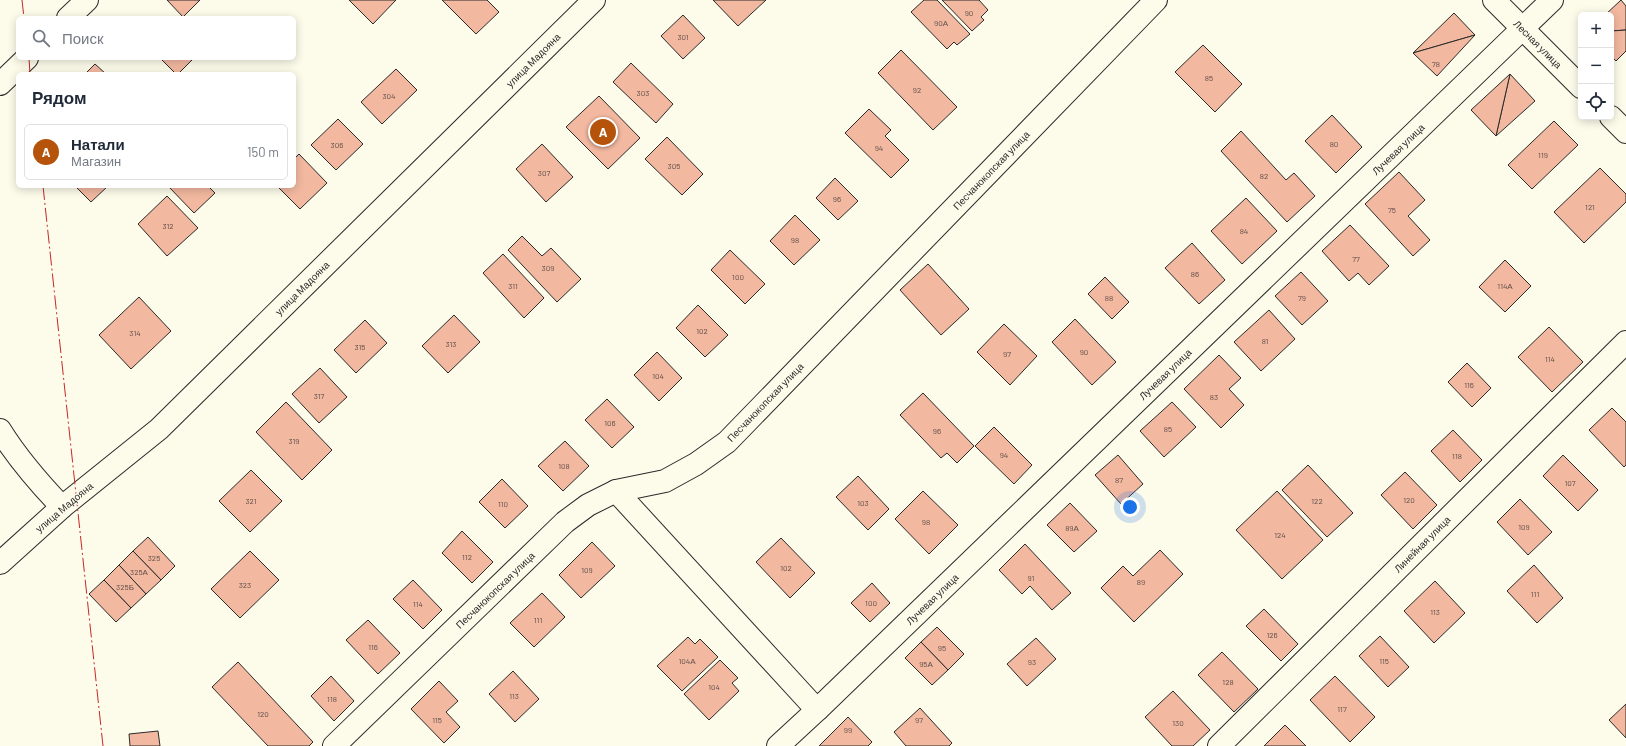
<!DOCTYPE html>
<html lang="ru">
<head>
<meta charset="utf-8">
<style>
  :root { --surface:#fff; --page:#f2f2f3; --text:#1f2937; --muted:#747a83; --line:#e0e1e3; --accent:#b45309 }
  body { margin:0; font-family:Barlow,sans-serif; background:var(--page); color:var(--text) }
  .controls { position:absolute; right:12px; top:12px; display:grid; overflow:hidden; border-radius:6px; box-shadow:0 2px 10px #0003 }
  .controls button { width:36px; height:36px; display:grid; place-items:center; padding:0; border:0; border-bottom:1px solid var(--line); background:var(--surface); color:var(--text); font:20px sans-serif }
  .you { position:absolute; left:1130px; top:507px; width:14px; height:14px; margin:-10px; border:3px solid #fff; border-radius:50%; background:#1a73e8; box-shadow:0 0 0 6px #1a73e833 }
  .badge { display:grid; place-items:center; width:26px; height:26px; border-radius:50%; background:var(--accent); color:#fff; font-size:13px; font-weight:700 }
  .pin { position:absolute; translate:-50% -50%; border:2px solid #fff; box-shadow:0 1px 4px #0006 }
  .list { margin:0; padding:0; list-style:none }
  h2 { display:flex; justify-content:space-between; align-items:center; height:52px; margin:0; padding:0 16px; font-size:17px }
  h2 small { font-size:13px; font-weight:400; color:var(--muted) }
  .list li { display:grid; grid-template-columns:26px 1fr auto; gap:12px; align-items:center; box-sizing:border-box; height:56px; margin:0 8px 8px; padding:0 8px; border:1px solid var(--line); border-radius:6px }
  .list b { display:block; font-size:15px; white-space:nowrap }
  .list p { margin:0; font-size:13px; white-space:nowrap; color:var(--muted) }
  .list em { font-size:13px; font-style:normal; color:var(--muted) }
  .icon { flex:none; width:22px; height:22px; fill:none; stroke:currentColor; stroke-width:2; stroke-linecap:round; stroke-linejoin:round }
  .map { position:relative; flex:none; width:1626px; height:746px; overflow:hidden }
  .search { position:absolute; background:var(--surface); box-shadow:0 2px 10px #0003; left:16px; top:16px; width:280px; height:44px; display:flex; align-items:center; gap:10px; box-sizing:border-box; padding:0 14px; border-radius:6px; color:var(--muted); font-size:15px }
  .panel { position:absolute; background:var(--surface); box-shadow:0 2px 10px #0003; left:16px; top:72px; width:280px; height:116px; border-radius:6px }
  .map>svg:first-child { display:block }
  .building { fill:#f2b8a0; stroke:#2b2b2b }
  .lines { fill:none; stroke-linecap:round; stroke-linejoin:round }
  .street-casing { stroke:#2b2b2b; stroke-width:24 }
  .street { stroke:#fdfbea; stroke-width:22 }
  .power { stroke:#c62828; stroke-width:1; stroke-dasharray:14 3 2 3; stroke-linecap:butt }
  .labels { text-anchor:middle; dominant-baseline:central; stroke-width:3; stroke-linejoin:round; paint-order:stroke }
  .number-label { font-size:8px; fill:#5d4e48 }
  .street-label { font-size:10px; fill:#2b2b2b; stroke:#fdfbea }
</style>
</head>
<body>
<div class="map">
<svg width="1626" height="746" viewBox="0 0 1626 746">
  <rect width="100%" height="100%" fill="#fdfbea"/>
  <g class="building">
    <path d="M167 0H200L183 17Z"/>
    <path d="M349 0H396L373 24Z"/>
    <path d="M442 0H487L499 12 476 34Z"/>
    <path d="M713 0H766L738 26Z"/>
    <path d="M924 0H937L970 34 957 45 954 42 947 49 911 12Z"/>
    <path d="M942 0H979L988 10 981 17 984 20 972 31Z"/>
    <path d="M1621 0 1626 6V30L1611 31V15H1605Z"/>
    <path d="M1454 13 1475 35 1413 53Z"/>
    <path d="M683 15 705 38 683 59 661 36Z"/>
    <path d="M1626 30V51L1616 61 1611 56V31Z"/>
    <path d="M1475 35 1437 76 1413 53Z"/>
    <path d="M1203 45 1242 84 1215 112 1175 72Z"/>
    <path d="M901 50 957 107 933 130 878 73Z"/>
    <path d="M160 58H194L178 74H176Z"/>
    <path d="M631 63 673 104 656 123 613 82Z"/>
    <path d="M95 64 106 74H85Z"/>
    <path d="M396 69 417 90 382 124 361 102Z"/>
    <path d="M1510 74 1535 101 1496 136Z"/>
    <path d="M1510 74 1496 136 1471 110Z"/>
    <path d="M599 96 640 138 608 169 566 127Z"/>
    <path d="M869 109 891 130 885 136 909 160 891 178 845 133Z"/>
    <path d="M1332 115 1362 147 1336 173 1305 141Z"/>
    <path d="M338 119 363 144 336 170 311 145Z"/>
    <path d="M1554 121 1578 145 1532 189 1508 165Z"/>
    <path d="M1241 131 1286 180 1294 173 1315 196 1287 222 1221 151Z"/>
    <path d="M667 137 703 174 682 195 645 159Z"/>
    <path d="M542 144 573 177 546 202 516 169Z"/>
    <path d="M299 154 327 183 300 209 277 186H294V159Z"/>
    <path d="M1600 168 1626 194V202L1584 243 1554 212Z"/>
    <path d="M1399 172 1425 200 1408 216 1430 240 1413 256 1365 204Z"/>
    <path d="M835 178 858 201 838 220 816 198Z"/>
    <path d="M75 186H108L91 202Z"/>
    <path d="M168 186H208L215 193 194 213Z"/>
    <path d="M167 196 198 228 167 256 138 224Z"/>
    <path d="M1246 198 1277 231 1242 264 1211 231Z"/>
    <path d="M795 215 820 240 794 265 770 241Z"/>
    <path d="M1350 225 1389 266 1369 285 1358 273 1349 281 1322 251Z"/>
    <path d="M522 236 542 256 551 248 581 279 557 302 508 250Z"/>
    <path d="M1192 243 1225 280 1199 304 1165 268Z"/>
    <path d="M730 250 765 284 745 304 711 270Z"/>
    <path d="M503 254 544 298 524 318 483 273Z"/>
    <path d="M1505 260 1531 286 1505 312 1479 287Z"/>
    <path d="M928 264 969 309 941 335 900 290Z"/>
    <path d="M1301 272 1328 301 1302 325 1275 296Z"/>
    <path d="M1105 277 1129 302 1112 319 1088 294Z"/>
    <path d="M139 297 171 331 131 369 99 335Z"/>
    <path d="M698 305 728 335 705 357 676 328Z"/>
    <path d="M1269 310 1295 339 1261 371 1234 342Z"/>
    <path d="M454 315 480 342 448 373 422 346Z"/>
    <path d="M1075 319 1116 362 1092 385 1052 342Z"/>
    <path d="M365 320 387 343 356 373 334 350Z"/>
    <path d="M1004 324 1037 356 1010 385 977 352Z"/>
    <path d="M1549 327 1583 362 1552 392 1518 357Z"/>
    <path d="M657 352 682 378 659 401 634 375Z"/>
    <path d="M1219 355 1241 378 1229 389 1244 405 1221 428 1184 389Z"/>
    <path d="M1467 363 1491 388 1472 407 1448 382Z"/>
    <path d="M320 368 347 397 319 423 292 394Z"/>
    <path d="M923 393 974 446 957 463 947 453 941 458 900 415Z"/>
    <path d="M607 399 634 427 612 448 585 420Z"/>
    <path d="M286 402 332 450 302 480 256 432Z"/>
    <path d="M1172 402 1196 427 1164 457 1140 431Z"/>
    <path d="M1612 408 1626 422V465L1624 467 1589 430Z"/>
    <path d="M994 427 1032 465 1014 484 975 446Z"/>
    <path d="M1453 430 1482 460 1460 482 1431 451Z"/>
    <path d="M565 441 589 466 563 491 538 466Z"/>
    <path d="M1118 455 1143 484 1121 504 1095 475Z"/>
    <path d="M1563 455 1598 490 1578 511 1543 476Z"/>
    <path d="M1308 465 1353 513 1327 537 1282 490Z"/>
    <path d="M251 470 282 501 250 532 219 501Z"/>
    <path d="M1405 472 1437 505 1413 529 1381 495Z"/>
    <path d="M858 476 889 509 868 530 836 497Z"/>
    <path d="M502 479 528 506 505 528 479 502Z"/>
    <path d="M923 491 958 525 929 554 895 519Z"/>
    <path d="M1277 491 1323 540 1282 579 1236 530Z"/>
    <path d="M1520 499 1552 532 1528 555 1497 522Z"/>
    <path d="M1070 503 1097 531 1074 552 1047 525Z"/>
    <path d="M462 531 493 562 472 583 442 553Z"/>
    <path d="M148 537 175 566 161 580 133 551Z"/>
    <path d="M781 538 815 573 790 598 756 562Z"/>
    <path d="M592 542 615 566 581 598 559 575Z"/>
    <path d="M1025 544 1071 593 1052 610 1030 586 1022 594 999 570Z"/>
    <path d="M1160 550 1183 574 1134 622 1101 588 1123 566 1133 576Z"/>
    <path d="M133 551 161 580 146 594 119 565Z"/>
    <path d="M250 551 279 580 240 618 211 589Z"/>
    <path d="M119 565 146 594 131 608 104 580Z"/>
    <path d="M1534 565 1563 598 1537 623 1507 591Z"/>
    <path d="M104 580 131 608 116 622 89 594Z"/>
    <path d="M413 580 442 610 423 629 393 599Z"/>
    <path d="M1435 581 1465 613 1434 643 1404 611Z"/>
    <path d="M872 583 890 603 870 622 851 603Z"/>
    <path d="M542 593 565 617 534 647 510 623Z"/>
    <path d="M1264 609 1298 644 1281 661 1246 626Z"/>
    <path d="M368 620 400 653 378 674 346 640Z"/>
    <path d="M937 627 964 654 948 670 921 642Z"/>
    <path d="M1380 636 1409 667 1388 687 1359 656Z"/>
    <path d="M688 637 695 644 700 639 718 657 682 691 657 666Z"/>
    <path d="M1036 638 1056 659 1027 686 1007 664Z"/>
    <path d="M921 642 948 670 932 685 905 658Z"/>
    <path d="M1222 652 1258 689 1234 712 1198 675Z"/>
    <path d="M720 660 738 678 732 683 739 691 709 720 684 694Z"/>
    <path d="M238 662 313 742 309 746H268L212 687Z"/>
    <path d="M513 671 539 699 515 722 489 694Z"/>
    <path d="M331 676 354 701 334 721 311 696Z"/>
    <path d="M1335 676 1375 717 1350 742 1310 700Z"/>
    <path d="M439 681 458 701 446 712 460 727 444 743 411 709Z"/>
    <path d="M1173 691 1210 730 1193 746H1172L1145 717Z"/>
    <path d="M1626 704V738L1609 720Z"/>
    <path d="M920 708 952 743 949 746H906L894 732Z"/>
    <path d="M848 717 872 742 868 746H819Z"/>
    <path d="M1285 725 1306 746H1264Z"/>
    <path d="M158 731 160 746H130L129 734Z"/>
  </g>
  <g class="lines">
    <defs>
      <g id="street">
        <path d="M1494 0 1581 87"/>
        <path d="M68 18 87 0"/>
        <path d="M0 84 27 58"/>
        <path d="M1611 117 1626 132"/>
        <path d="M0 430C18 459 39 483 62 507"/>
        <path d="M616 491 817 710"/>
        <path d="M0 563 62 507 159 429 594 0"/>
        <path d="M334 746 565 522 588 505 616 491 665 481 696 464 727 442 1156 0"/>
        <path d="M778 746 817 710 1552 0"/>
        <path d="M1219 746 1626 342"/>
      </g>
    </defs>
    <use href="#street" class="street-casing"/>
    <use href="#street" class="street"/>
    <g class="power">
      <path d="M22 0 24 18"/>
      <path d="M29 58 30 74"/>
      <path d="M43 186 103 746"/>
    </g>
  </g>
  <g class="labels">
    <g class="number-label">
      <text x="969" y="13">90</text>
      <text x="941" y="23">90А</text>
      <text x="683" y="37">301</text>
      <text x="1436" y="64">78</text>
      <text x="1209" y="78">85</text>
      <text x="917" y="90">92</text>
      <text x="643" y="93">303</text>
      <text x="389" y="96">304</text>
      <text x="1334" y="144">80</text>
      <text x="337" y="145">306</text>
      <text x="879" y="148">94</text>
      <text x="1543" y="155">119</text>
      <text x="674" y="166">305</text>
      <text x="544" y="173">307</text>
      <text x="1264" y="176">82</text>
      <text x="837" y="199">96</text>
      <text x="1590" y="207">121</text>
      <text x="1392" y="210">75</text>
      <text x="168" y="226">312</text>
      <text x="1244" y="231">84</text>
      <text x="795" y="240">98</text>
      <text x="1356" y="259">77</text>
      <text x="548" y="268">309</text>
      <text x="1195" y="274">86</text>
      <text x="738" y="277">100</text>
      <text x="513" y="286">311</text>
      <text x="1505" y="286">114А</text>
      <text x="1109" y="298">88</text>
      <text x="1302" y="298">79</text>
      <text x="702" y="331">102</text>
      <text x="135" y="333">314</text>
      <text x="1265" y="341">81</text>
      <text x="451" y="344">313</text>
      <text x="360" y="347">315</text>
      <text x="1084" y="352">90</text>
      <text x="1007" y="354">97</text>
      <text x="1550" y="359">114</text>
      <text x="658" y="376">104</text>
      <text x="1469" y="385">116</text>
      <text x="319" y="396">317</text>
      <text x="1214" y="397">83</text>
      <text x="610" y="423">106</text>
      <text x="1168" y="429">85</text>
      <text x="937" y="431">96</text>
      <text x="294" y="441">319</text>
      <text x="1004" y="455">94</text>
      <text x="1457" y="456">118</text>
      <text x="564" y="466">108</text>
      <text x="1119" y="480">87</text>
      <text x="1570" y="483">107</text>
      <text x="1409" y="500">120</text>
      <text x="251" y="501">321</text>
      <text x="1317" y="501">122</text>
      <text x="863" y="503">103</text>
      <text x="503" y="504">110</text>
      <text x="926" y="522">98</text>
      <text x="1524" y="527">109</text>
      <text x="1072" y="528">89А</text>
      <text x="1280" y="535">124</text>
      <text x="467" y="557">112</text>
      <text x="154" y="558">325</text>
      <text x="786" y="568">102</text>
      <text x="587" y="570">109</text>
      <text x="139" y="572">325А</text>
      <text x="1031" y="578">91</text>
      <text x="1141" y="582">89</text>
      <text x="245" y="585">323</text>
      <text x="125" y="587">325Б</text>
      <text x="1535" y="594">111</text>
      <text x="871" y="603">100</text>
      <text x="418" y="604">114</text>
      <text x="1435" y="612">113</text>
      <text x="538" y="620">111</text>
      <text x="1272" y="635">126</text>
      <text x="373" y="647">116</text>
      <text x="942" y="648">95</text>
      <text x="687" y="661">104А</text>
      <text x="1384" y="661">115</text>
      <text x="1032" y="662">93</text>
      <text x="926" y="664">95А</text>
      <text x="1228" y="682">128</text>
      <text x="714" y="687">104</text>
      <text x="514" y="696">113</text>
      <text x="332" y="699">118</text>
      <text x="1342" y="709">117</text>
      <text x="263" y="714">120</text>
      <text x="437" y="720">115</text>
      <text x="919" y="720">97</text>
      <text x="1178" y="723">130</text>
      <text x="848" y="730">99</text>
    </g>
    <g class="street-label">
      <text transform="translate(1538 44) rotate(45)">Лесная улица</text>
      <text transform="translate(533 60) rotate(-45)">улица Мадояна</text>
      <text transform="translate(1398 149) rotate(-44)">Лучевая улица</text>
      <text transform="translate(991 170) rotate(-46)">Песчанокопская улица</text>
      <text transform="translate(302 288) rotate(-45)">улица Мадояна</text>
      <text transform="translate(1165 374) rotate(-44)">Лучевая улица</text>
      <text transform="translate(765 402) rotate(-46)">Песчанокопская улица</text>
      <text transform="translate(64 507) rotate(-40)">улица Мадояна</text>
      <text transform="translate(1422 544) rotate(-45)">Линейная улица</text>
      <text transform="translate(495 590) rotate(-44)">Песчанокопская улица</text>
      <text transform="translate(932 599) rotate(-44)">Лучевая улица</text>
    </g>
  </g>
</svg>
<div class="controls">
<button>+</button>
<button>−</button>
<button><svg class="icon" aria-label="locate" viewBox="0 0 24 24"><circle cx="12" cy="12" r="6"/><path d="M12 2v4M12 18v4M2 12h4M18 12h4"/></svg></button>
</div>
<div class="you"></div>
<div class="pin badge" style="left:603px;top:132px">A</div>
<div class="search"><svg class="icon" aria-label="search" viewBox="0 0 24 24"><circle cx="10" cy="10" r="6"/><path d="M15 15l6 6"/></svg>Поиск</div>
<section class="panel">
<h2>Рядом<small></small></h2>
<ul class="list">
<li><span class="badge">A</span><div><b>Натали</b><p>Магазин</p></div><em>150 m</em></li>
</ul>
</section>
</div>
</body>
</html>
